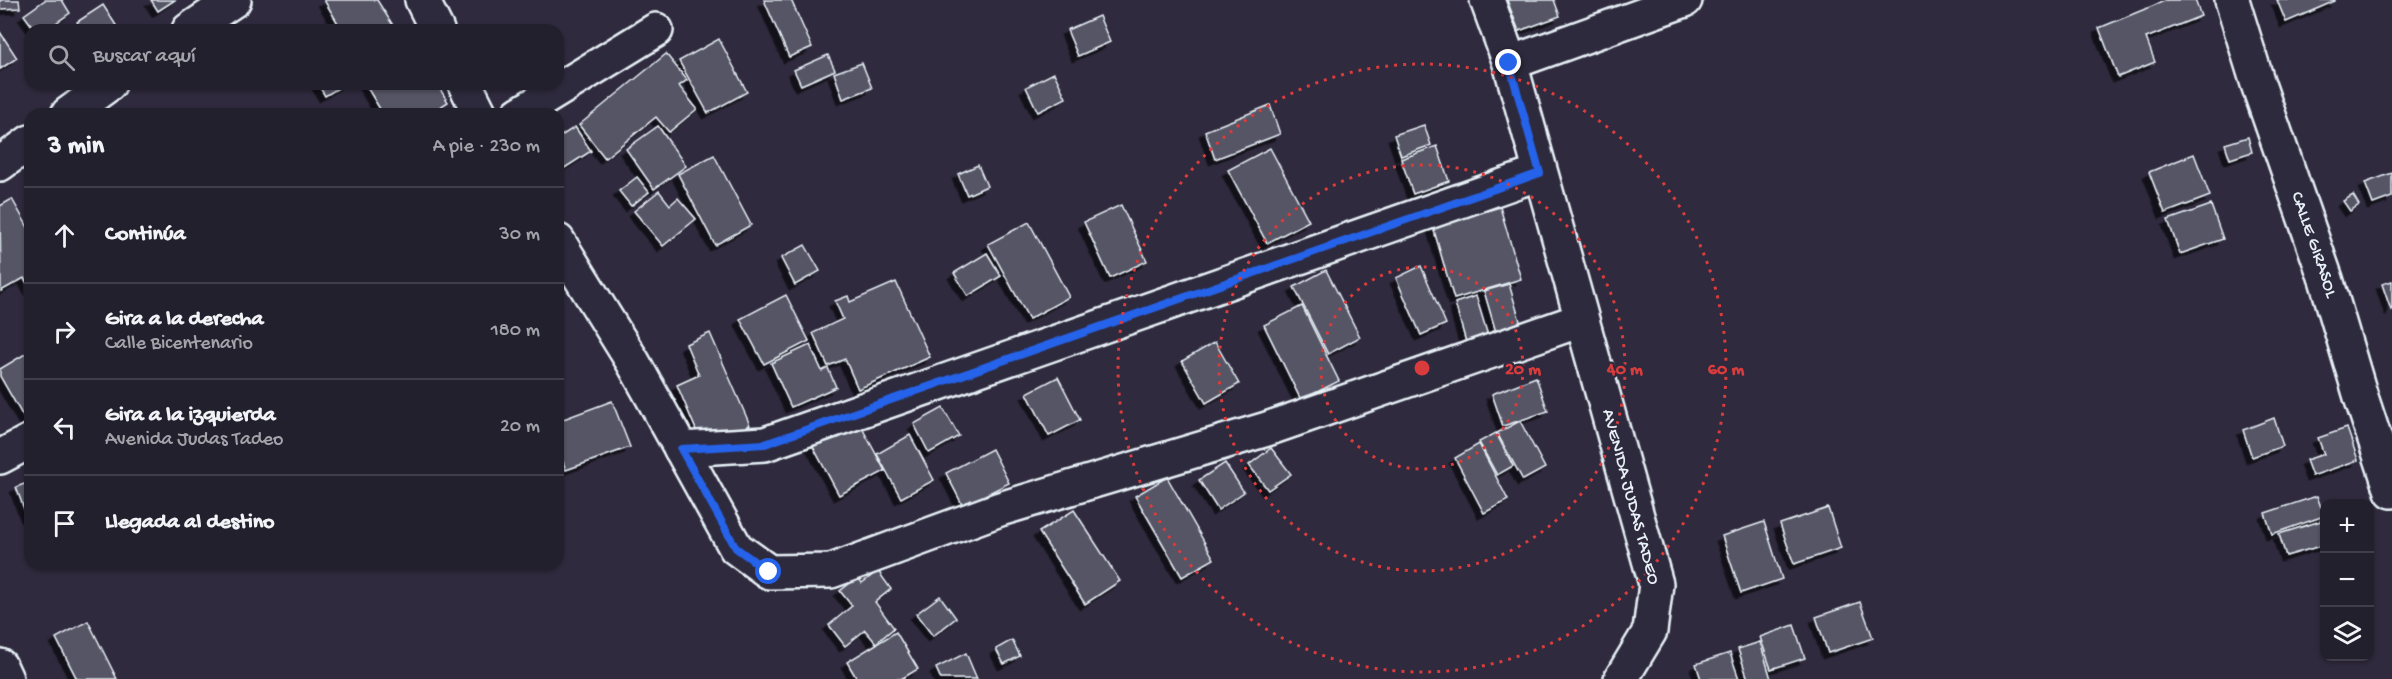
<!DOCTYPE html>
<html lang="es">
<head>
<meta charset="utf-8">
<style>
  :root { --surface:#23202e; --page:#2b2836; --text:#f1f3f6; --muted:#a3a3aa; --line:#403e4a }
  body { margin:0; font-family:"Gochi Hand",sans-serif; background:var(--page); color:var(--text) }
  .controls { position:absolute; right:18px; bottom:18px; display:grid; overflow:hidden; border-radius:12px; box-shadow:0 2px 4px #0004 }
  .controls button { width:54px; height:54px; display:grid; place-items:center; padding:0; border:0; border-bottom:2px solid var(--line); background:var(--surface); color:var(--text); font:30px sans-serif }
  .stop { position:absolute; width:18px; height:18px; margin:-14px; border:4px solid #2563eb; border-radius:50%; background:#fff }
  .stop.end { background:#2563eb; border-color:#fff; box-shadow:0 2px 6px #0008 }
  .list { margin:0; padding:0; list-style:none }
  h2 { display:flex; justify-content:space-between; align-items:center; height:78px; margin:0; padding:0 24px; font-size:26px }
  h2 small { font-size:20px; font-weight:400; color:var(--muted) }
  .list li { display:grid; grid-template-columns:39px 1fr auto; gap:18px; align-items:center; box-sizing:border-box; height:96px; padding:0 24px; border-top:2px solid var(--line) }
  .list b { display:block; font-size:22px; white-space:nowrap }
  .list p { margin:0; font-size:20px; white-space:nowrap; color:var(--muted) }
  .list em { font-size:20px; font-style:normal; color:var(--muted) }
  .icon { flex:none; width:33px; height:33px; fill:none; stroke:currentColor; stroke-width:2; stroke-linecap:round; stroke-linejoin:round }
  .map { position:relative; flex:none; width:2392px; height:679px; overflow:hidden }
  .search { position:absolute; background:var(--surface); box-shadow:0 2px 4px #0004; left:24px; top:24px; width:540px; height:66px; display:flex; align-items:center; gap:15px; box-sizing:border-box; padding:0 21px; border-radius:18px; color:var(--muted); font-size:22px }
  .panel { position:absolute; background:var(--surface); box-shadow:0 2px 4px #0004; left:24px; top:108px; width:540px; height:462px; border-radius:18px }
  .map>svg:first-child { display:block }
  .building { fill:#575565; stroke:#e8f1f8; stroke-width:1.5; filter:url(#shadow) }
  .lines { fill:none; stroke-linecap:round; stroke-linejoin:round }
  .minor-casing { stroke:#e8f1f8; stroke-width:38 }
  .minor { stroke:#2f2a3d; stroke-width:33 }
  .route { stroke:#2563eb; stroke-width:8 }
  .ring { fill:none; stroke:#d83c3d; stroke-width:3; stroke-dasharray:3 6 }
  .labels { text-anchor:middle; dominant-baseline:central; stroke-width:4.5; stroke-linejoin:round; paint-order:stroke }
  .street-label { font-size:18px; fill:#e8f1f8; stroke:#2f2a3d }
  .centre { fill:#d83c3d; stroke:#2f2a3d; stroke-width:3 }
  .ring-label { font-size:18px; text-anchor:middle; font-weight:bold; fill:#d83c3d; stroke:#2f2a3d; stroke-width:4.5; stroke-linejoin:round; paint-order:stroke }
</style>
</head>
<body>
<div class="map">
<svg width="2392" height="679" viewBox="0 0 2392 679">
  <defs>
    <filter id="shadow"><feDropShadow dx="-5.5" dy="5.5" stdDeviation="0" flood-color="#0009"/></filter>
  </defs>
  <rect width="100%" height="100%" fill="#2f2a3d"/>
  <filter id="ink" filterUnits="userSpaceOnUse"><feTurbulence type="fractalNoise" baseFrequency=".0167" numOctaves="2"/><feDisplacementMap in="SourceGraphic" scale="12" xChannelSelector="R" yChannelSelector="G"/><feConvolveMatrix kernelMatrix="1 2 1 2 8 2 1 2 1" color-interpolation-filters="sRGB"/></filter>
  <g filter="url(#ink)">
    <g class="building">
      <path d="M0 0H19L20 8 0 9Z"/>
      <path d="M45 0H62L70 13 46 30H35L24 15Z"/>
      <path d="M151 0H175L158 11Z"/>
      <path d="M324 0H377L396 30H342Z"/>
      <path d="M764 0H791L812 47 789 57Z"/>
      <path d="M1507 0H1554L1560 16 1519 31Z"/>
      <path d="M2167 0H2195L2201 16 2146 38 2155 62 2118 77 2099 28Z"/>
      <path d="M2277 0H2335V1L2286 22Z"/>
      <path d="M103 5 119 30H83L77 22Z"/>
      <path d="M1099 16 1110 42 1078 56 1067 30Z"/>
      <path d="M0 32 17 58 0 69Z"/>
      <path d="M719 39 747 92 708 113 679 61Z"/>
      <path d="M666 54 687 80 679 86 697 109 669 132 656 117 605 158 579 125Z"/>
      <path d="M828 55 835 70 801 85 794 70Z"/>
      <path d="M862 63 872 88 843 99 834 73Z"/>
      <path d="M1054 73 1066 98 1038 112 1026 87Z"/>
      <path d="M318 84H345L325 96Z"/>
      <path d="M365 84H437L448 102 429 114H383Z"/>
      <path d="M1270 105 1280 134 1215 159 1205 131Z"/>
      <path d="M1424 125 1431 145 1401 156 1394 135Z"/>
      <path d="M658 126 686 166 654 189 626 149Z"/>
      <path d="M575 127 591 151 563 169 558 161V138Z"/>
      <path d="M2248 137 2252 152 2230 159 2225 144Z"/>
      <path d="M1437 146 1449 181 1413 194 1401 159Z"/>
      <path d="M1270 148 1309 221 1267 243 1228 170Z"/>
      <path d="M2194 154 2210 196 2165 213 2149 172Z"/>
      <path d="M714 155 751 225 715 245 678 174Z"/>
      <path d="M978 165 987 186 967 195 958 174Z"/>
      <path d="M2392 173V197L2373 204 2365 183Z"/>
      <path d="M637 177 649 192 631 206 619 191Z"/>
      <path d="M659 191 670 205 678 198 696 219 663 246 634 211Z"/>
      <path d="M2353 195 2359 205 2350 211 2343 201Z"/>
      <path d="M12 199 30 231V288L24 278 1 291 0 206Z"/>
      <path d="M1121 205 1147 261 1110 278 1084 222Z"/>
      <path d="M2211 205 2223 239 2180 254 2168 220Z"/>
      <path d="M1500 207 1521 279 1454 299 1433 227Z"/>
      <path d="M1029 222 1069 297 1029 319 988 244Z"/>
      <path d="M805 245 820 271 795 285 781 258Z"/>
      <path d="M987 253 1001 276 968 296 954 273Z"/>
      <path d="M1421 266 1446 324 1421 335 1396 278Z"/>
      <path d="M1326 270 1360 337 1328 354 1294 287Z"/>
      <path d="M2392 281V309L2391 310 2382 284Z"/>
      <path d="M896 282 930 357 858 389 845 359 828 366 813 333 843 319 835 301 848 296 850 302Z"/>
      <path d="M1509 284 1523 331 1498 339 1484 291Z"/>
      <path d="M786 295 809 341 764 364 740 319Z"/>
      <path d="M1476 296 1488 336 1466 342 1455 303Z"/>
      <path d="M1302 306 1339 381 1301 400 1264 325Z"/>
      <path d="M710 333 750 425 703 446 677 385 699 375 686 344Z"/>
      <path d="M1215 342 1239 384 1206 403 1182 361Z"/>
      <path d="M810 345 822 371 828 368 836 387 791 407 771 363Z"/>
      <path d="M30 351V424L28 425 0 376V369Z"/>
      <path d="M1058 377 1080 420 1049 436 1027 393Z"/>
      <path d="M1536 377 1548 411 1503 426 1492 394Z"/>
      <path d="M612 401 630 447 566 470 558 448V421Z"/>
      <path d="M943 408 959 436 929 453 914 424Z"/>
      <path d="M2274 418 2283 446 2252 457 2243 430Z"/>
      <path d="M1520 421 1545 468 1523 480 1497 433Z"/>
      <path d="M861 426 885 471 839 495 810 441 833 429 838 438Z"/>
      <path d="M2347 428 2358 460 2312 476 2306 460 2324 454 2318 438Z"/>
      <path d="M1496 433 1513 466 1497 475 1479 442Z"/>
      <path d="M910 435 934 480 901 498 877 454Z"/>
      <path d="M1479 444 1508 500 1484 513 1455 458Z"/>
      <path d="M1271 448 1291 474 1268 490 1249 465Z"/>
      <path d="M992 449 1009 483 963 506 946 473Z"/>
      <path d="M1225 463 1244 492 1218 510 1199 480Z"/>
      <path d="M1167 477 1214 559 1182 577 1135 496Z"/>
      <path d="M30 482V525L16 487Z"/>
      <path d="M2317 496 2324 516 2272 534 2265 513Z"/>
      <path d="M1828 508 1841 548 1794 564 1780 524Z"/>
      <path d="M1074 510 1120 581 1085 604 1039 532Z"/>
      <path d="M2324 520V545L2286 556 2279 534Z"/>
      <path d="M1764 522 1782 579 1741 593 1722 536Z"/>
      <path d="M878 571 891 589 875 602 894 628 876 643 865 630 845 646 829 625 852 606 840 591 858 577 862 583Z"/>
      <path d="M940 596 956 618 933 636 916 614Z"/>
      <path d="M1860 602 1873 638 1828 653 1816 617Z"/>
      <path d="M88 621 117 679H77L56 638Z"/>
      <path d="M1794 625 1805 658 1771 669 1760 637Z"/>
      <path d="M896 632 918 669 901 679H857L847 662Z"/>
      <path d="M1012 640 1020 656 1004 664 996 649Z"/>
      <path d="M1760 642 1771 679H1748L1738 649Z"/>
      <path d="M966 653 977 679H941L936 668Z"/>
      <path d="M1730 653 1739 679H1701L1696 664Z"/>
    </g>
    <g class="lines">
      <defs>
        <g id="minor">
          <path d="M422 0 437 30"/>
          <path d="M1487 0 1510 63 1656 584 1650 631 1621 679"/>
          <path id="s1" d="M2232 0 2258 84 2326 279 2361 397 2392 491"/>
          <path d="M189 30 234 0"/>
          <path d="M1510 63 1685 0"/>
          <path d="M465 84 480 114"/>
          <path d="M68 114 109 84"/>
          <path d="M519 114 656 30"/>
          <path d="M0 164 30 142"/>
          <path d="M558 241 633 362 736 548 769 572 831 571 1000 509 1267 429 1581 320"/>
          <path d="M681 449 765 444 1540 173"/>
          <path d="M0 457 30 441"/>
          <path d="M0 666 6 679"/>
        </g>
      </defs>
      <use href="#minor" class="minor-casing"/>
      <use href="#minor" class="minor"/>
    </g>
  </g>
  <g class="lines" filter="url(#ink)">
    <path class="route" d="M769 572 736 548 681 449 765 444 1540 173 1509 63"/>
  </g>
  <g class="ring">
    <circle cx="1422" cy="368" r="101"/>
    <circle cx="1422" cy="368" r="203"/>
    <circle cx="1422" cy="368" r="304"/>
  </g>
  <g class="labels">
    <g class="street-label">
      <text stroke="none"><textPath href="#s1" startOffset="258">CALLE GIRASOL</textPath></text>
      <text transform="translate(1630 497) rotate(75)">AVENIDA JUDAS TADEO</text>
    </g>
  </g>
  <circle cx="1422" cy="368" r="9" class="centre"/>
  <g class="ring-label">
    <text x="1523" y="374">20 m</text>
    <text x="1625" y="374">40 m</text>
    <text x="1726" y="374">60 m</text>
  </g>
</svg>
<div class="controls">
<button>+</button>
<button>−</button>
<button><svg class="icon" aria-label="layers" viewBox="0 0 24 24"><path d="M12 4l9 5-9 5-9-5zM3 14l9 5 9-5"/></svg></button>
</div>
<div class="stop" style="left:769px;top:572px"></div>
<div class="stop end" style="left:1509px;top:63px"></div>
<div class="search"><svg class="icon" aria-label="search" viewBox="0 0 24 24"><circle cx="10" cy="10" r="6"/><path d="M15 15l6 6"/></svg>Buscar aquí</div>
<section class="panel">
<h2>3 min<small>A pie · 230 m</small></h2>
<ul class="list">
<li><svg class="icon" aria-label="ahead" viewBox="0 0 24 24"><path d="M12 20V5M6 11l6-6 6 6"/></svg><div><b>Continúa</b></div><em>30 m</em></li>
<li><svg class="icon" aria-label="right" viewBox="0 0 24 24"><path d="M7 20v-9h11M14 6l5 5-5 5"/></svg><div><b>Gira a la derecha</b><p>Calle Bicentenario</p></div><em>180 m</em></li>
<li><svg class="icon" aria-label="left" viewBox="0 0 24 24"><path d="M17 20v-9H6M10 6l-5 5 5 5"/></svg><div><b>Gira a la izquierda</b><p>Avenida Judas Tadeo</p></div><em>20 m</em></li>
<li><svg class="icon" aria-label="arrive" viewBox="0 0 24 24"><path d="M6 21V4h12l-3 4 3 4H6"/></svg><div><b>Llegada al destino</b></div></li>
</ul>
</section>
</div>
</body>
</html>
